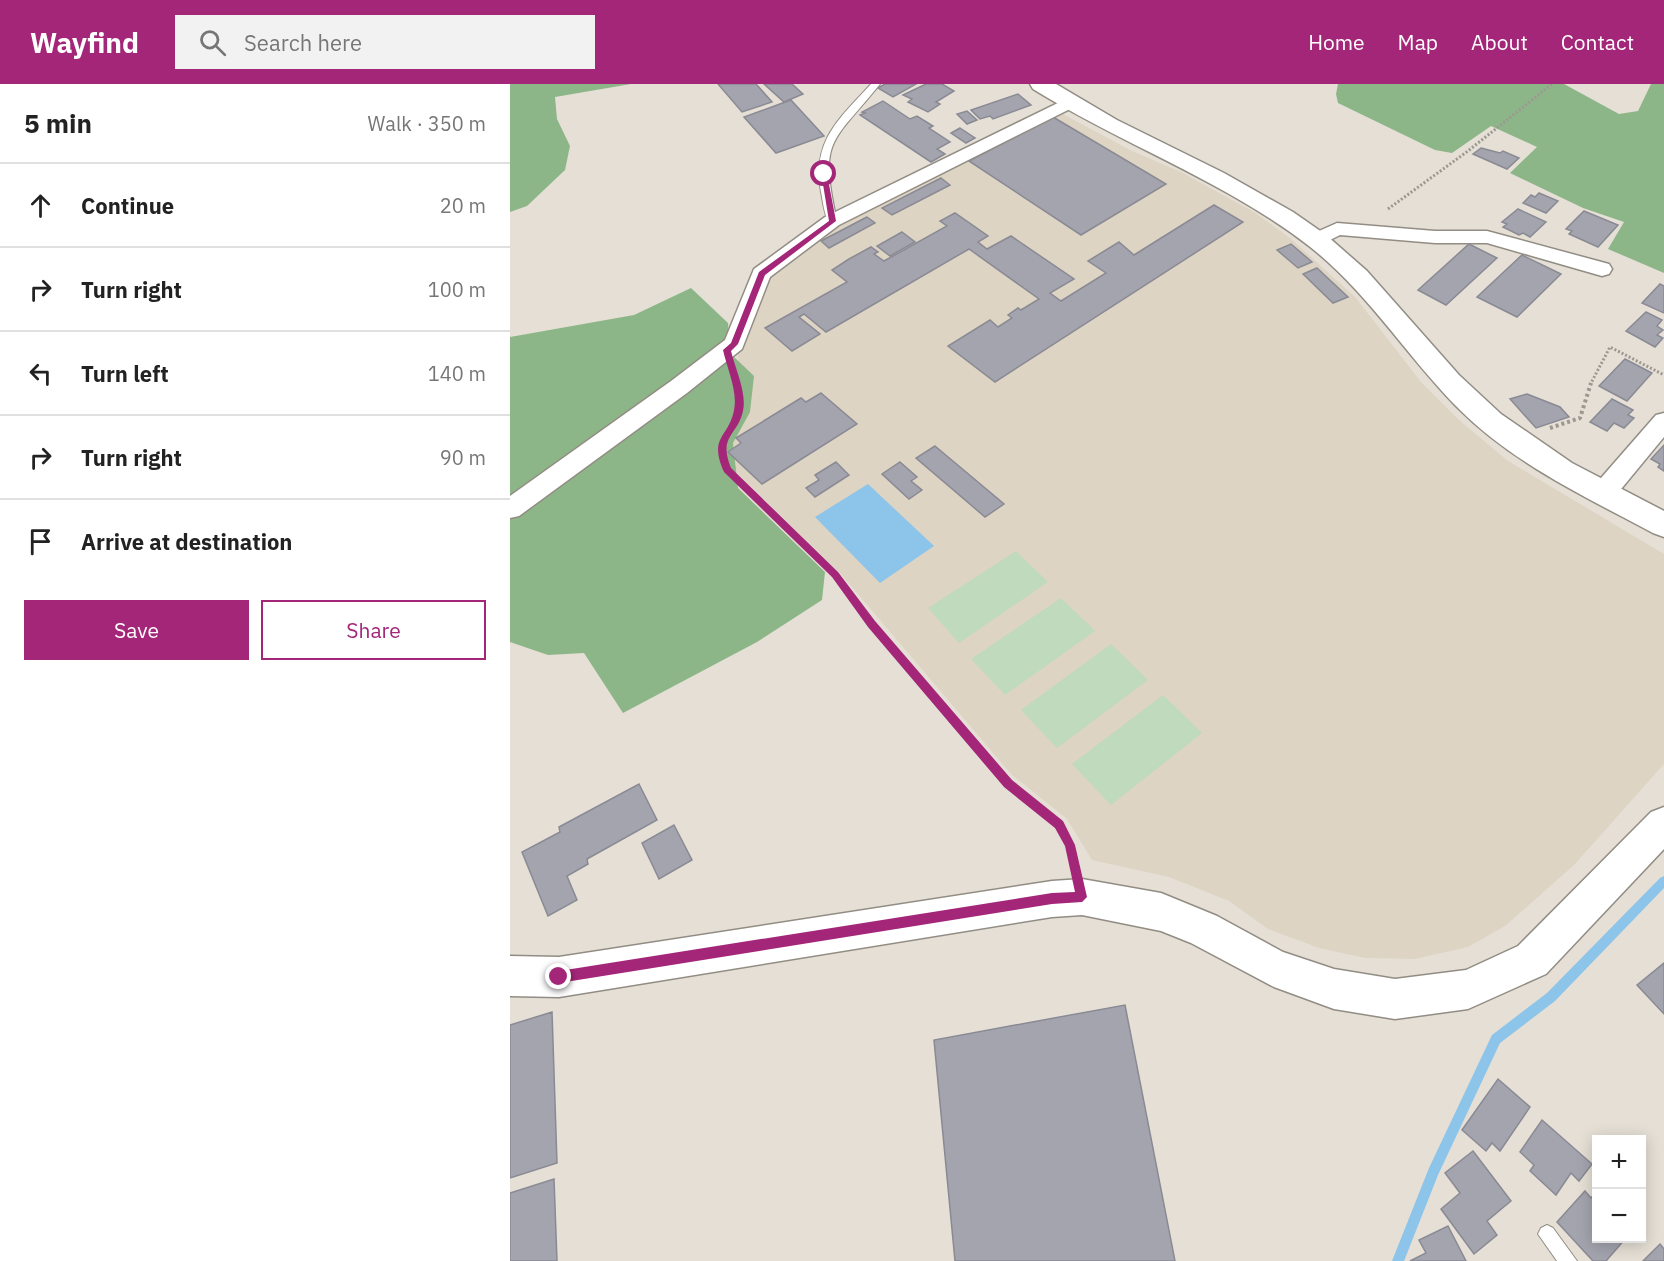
<!DOCTYPE html>
<html lang="en">
<head>
<meta charset="utf-8">
<style>
  :root { --surface:#fff; --page:#f2f2f2; --text:#222; --muted:#767676; --line:#e0e0e0; --accent:#a32679 }
  body { margin:0; font-family:"IBM Plex Sans",sans-serif; background:var(--page); color:var(--text) }
  .controls { position:absolute; right:18px; bottom:18px; display:grid; overflow:hidden; border-radius:0px; box-shadow:0 3px 15px #0003 }
  .controls button { width:54px; height:54px; display:grid; place-items:center; padding:0; border:0; border-bottom:2px solid var(--line); background:var(--surface); color:var(--text); font:30px sans-serif }
  .stop { position:absolute; width:18px; height:18px; margin:-14px; border:4px solid #a32679; border-radius:50%; background:#fff }
  .stop.end { background:#a32679; border-color:#fff; box-shadow:0 2px 6px #0008 }
  .list { margin:0; padding:0; list-style:none }
  h2 { display:flex; justify-content:space-between; align-items:center; height:78px; margin:0; padding:0 24px; font-size:26px }
  h2 small { font-size:20px; font-weight:400; color:var(--muted) }
  .list li { display:grid; grid-template-columns:39px 1fr auto; gap:18px; align-items:center; box-sizing:border-box; height:84px; padding:0 24px; border-top:2px solid var(--line) }
  .list b { display:block; font-size:22px; white-space:nowrap }
  .list em { font-size:20px; font-style:normal; color:var(--muted) }
  .actions { display:flex; gap:12px; padding:18px 24px }
  .actions a { flex:1; padding:14px 0; border:2px solid var(--accent); border-radius:0px; text-align:center; font-size:21px; color:var(--accent) }
  .actions .main { background:var(--accent); color:#fff }
  .icon { flex:none; width:33px; height:33px; fill:none; stroke:currentColor; stroke-width:2; stroke-linecap:round; stroke-linejoin:round }
  .map { position:relative; flex:none; width:1154px; height:1177px; overflow:hidden }
  header { display:flex; align-items:center; gap:36px; box-sizing:border-box; height:84px; padding:0 30px; background:var(--accent); color:#fff }
  header strong { font-size:28px }
  nav { display:flex; gap:33px; margin-inline-start:auto; font-size:21px }
  .search { width:420px; height:54px; background:var(--page); display:flex; align-items:center; gap:15px; box-sizing:border-box; padding:0 21px; border-radius:0px; color:var(--muted); font-size:22px }
  main { display:flex }
  aside { flex:1; background:var(--surface) }
  .map>svg:first-child { display:block }
  .built { fill:#ded4c4 }
  .green { fill:#bfdabc }
  .forest { fill:#8db688 }
  .water { fill:#8cc4ea }
  .lines { fill:none; stroke-linecap:round; stroke-linejoin:round }
  .stream { fill:#8cc4ea; fill-rule:evenodd }
  .building { fill:#a3a4ae; stroke:#8a8a94; stroke-width:1.5 }
  .lane-casing { stroke:#928d84; stroke-width:2 }
  .street-casing { stroke:#928d84; stroke-width:3 }
  .secondary-casing { stroke:#928d84; stroke-width:3 }
  .path-far2 { stroke:#9c9891; stroke-width:3; stroke-dasharray:2 2; stroke-linecap:butt }
  .path-far1 { stroke:#9c9891; stroke-width:4; stroke-dasharray:3 3; stroke-linecap:butt }
  .path { stroke:#9c9891; stroke-width:4.5; stroke-dasharray:4 4; stroke-linecap:butt }
  .lane { fill:#fff; fill-rule:evenodd }
  .street { fill:#fff; fill-rule:evenodd }
  .secondary { fill:#fff; fill-rule:evenodd }
  .route { fill:#a32679 }
</style>
</head>
<body>
<header>
<strong>Wayfind</strong>
<div class="search"><svg class="icon" aria-label="search" viewBox="0 0 24 24"><circle cx="10" cy="10" r="6"/><path d="M15 15l6 6"/></svg>Search here</div>
<nav><a>Home</a><a>Map</a><a>About</a><a>Contact</a></nav>
</header>
<main>
<aside>
<h2>5 min<small>Walk · 350 m</small></h2>
<ul class="list">
<li><svg class="icon" aria-label="ahead" viewBox="0 0 24 24"><path d="M12 20V5M6 11l6-6 6 6"/></svg><div><b>Continue</b></div><em>20 m</em></li>
<li><svg class="icon" aria-label="right" viewBox="0 0 24 24"><path d="M7 20v-9h11M14 6l5 5-5 5"/></svg><div><b>Turn right</b></div><em>100 m</em></li>
<li><svg class="icon" aria-label="left" viewBox="0 0 24 24"><path d="M17 20v-9H6M10 6l-5 5 5 5"/></svg><div><b>Turn left</b></div><em>140 m</em></li>
<li><svg class="icon" aria-label="right" viewBox="0 0 24 24"><path d="M7 20v-9h11M14 6l5 5-5 5"/></svg><div><b>Turn right</b></div><em>90 m</em></li>
<li><svg class="icon" aria-label="arrive" viewBox="0 0 24 24"><path d="M6 21V4h12l-3 4 3 4H6"/></svg><div><b>Arrive at destination</b></div></li>
</ul>
<div class="actions"><a class="main">Save</a><a>Share</a></div>
</aside>
<div class="map">
<svg width="1154" height="1177" viewBox="0 0 1154 1177">
  <rect width="100%" height="100%" fill="#e5dfd5"/>
  <path class="built" d="M549 28 622 67 671 88 744 128 780 154 846 214 911 298 949 336 998 377 1154 470V680L1064 781 995 842 958 863 905 875 855 874 809 864 758 845 719 817 659 793 582 776 557 735 501 690 330 489 221 383 219 356 233 308 227 267 256 196 263 188 330 138Z"/>
  <g class="green">
    <path d="M506 467 538 498 449 559 418 524Z"/>
    <path d="M551 514 585 547 495 611 461 575Z"/>
    <path d="M601 560 638 596 547 664 511 626Z"/>
    <path d="M653 611 692 649 601 721 562 680Z"/>
  </g>
  <g class="forest">
    <path d="M0 0H121L45 13 47 35 60 62 55 86 17 122 0 128Z"/>
    <path d="M828 0H1054L1109 30 1128 27 1141 0H1154V189L1098 165 1114 138 1073 124 1000 89 1027 63 981 42 942 69 925 66 828 19 826 10Z"/>
    <path d="M181 204 218 239 220 269 244 292 240 328 223 359 228 404 315 488 312 516 247 558 113 629 74 569 38 571 0 558V253L124 231Z"/>
  </g>
  <path class="water" d="M358 400 424 462 370 499 305 433Z"/>
  <g class="lines">
    <path class="stream" d="M1154 792V804L1045 917 990 959 928 1091 894 1177H882L919 1084 982 951 1037 909 1150 794Z"/>
  </g>
  <g class="building">
    <path d="M208 0H246L262 18 232 28Z"/>
    <path d="M254 0H282L293 10 274 18Z"/>
    <path d="M375 0H406L383 13 368 4Z"/>
    <path d="M416 0H432L444 7 426 18 430 20 418 28 398 18 402 15 393 11Z"/>
    <path d="M508 10 521 21 483 35 480 32 470 35 461 26Z"/>
    <path d="M281 16 314 52 266 69 234 33Z"/>
    <path d="M373 17 400 35 407 32 423 42 419 44 440 58 427 65 435 70 421 78 350 31 355 29 352 28Z"/>
    <path d="M457 27 467 36 457 40 447 30Z"/>
    <path d="M543 33 656 100 571 151 459 77Z"/>
    <path d="M450 44 465 54 456 59 441 49Z"/>
    <path d="M971 64 990 69 993 67 1009 74 997 85 963 70Z"/>
    <path d="M431 94 440 101 382 131 372 124Z"/>
    <path d="M1029 109 1048 117 1036 129 1013 119 1021 111 1025 113Z"/>
    <path d="M704 121 733 138 485 298 438 262 480 236 488 243 502 234 498 231 508 224 511 226 529 215 459 165 316 248 294 230 289 233 310 250 282 267 255 244 337 198 322 186 339 175 361 163 368 168 364 170 374 177 437 142 430 137 445 129 478 152 468 158 477 165 501 152 564 195 540 209 551 217 596 189 578 177 609 158 624 171Z"/>
    <path d="M1008 125 1036 138 1020 153 1013 149 1009 151 993 143 997 140 992 138Z"/>
    <path d="M1074 127 1108 141 1088 163 1059 150 1062 147 1056 145Z"/>
    <path d="M357 133 365 139 319 164 311 157Z"/>
    <path d="M392 148 405 158 380 172 367 162Z"/>
    <path d="M781 160 802 178 788 184 767 166Z"/>
    <path d="M959 160 987 174 936 221 908 206Z"/>
    <path d="M1012 171 1051 190 1007 233 967 213Z"/>
    <path d="M807 184 838 213 823 219 793 190Z"/>
    <path d="M1150 200 1154 202V229L1132 219Z"/>
    <path d="M1136 228 1152 236 1147 242 1153 246 1147 251 1153 254 1145 263 1116 247Z"/>
    <path d="M1115 275 1142 289 1117 317 1089 302Z"/>
    <path d="M311 309 347 340 252 400 218 368 231 359 226 354 291 314 296 318Z"/>
    <path d="M1017 310 1050 323 1059 333 1026 344 1000 315Z"/>
    <path d="M1102 315 1123 326 1118 331 1124 334 1114 344 1104 339 1097 347 1080 338Z"/>
    <path d="M1154 361V387L1148 383 1150 380 1141 375Z"/>
    <path d="M425 362 494 420 475 433 406 374Z"/>
    <path d="M326 378 339 391 305 413 296 404 309 396 305 391Z"/>
    <path d="M390 378 407 393 401 397 412 406 399 415 372 390Z"/>
    <path d="M129 700 147 736 77 775 78 780 57 792 67 816 38 832 12 768 50 748 49 743Z"/>
    <path d="M164 741 182 776 149 795 132 759Z"/>
    <path d="M1154 879V930L1127 901Z"/>
    <path d="M615 921 665 1177H445L424 956Z"/>
    <path d="M42 928 47 1079 0 1094V941Z"/>
    <path d="M988 995 1020 1023 990 1067 982 1059 976 1067 952 1046Z"/>
    <path d="M1032 1036 1082 1080 1069 1097 1061 1089 1046 1111 1020 1087 1024 1081 1010 1068Z"/>
    <path d="M963 1067 1001 1117 977 1137 987 1151 964 1170 931 1125 950 1109 935 1089Z"/>
    <path d="M44 1095 47 1177H0V1109Z"/>
    <path d="M1075 1107 1081 1114 1086 1108V1154H1116L1096 1177H1083L1047 1138Z"/>
    <path d="M938 1142 956 1177H900L916 1169 909 1156Z"/>
    <path d="M1150 1160 1154 1165V1177H1133Z"/>
  </g>
  <g class="lines">
    <defs>
      <g id="lane">
        <path d="M361 0H370C321 61 309 54 327 137L322 140 319 139C314 130 313 118 311 108 301 57 330 34 361 0Z"/>
        <path d="M1037 1141 1043 1144 1067 1177H1047L1028 1150 1031 1144Z"/>
      </g>
      <g id="street">
        <path d="M558 14 564 15 567 19 564 23 329 141 260 193 232 265 177 309 9 432 0 434V412L161 297 215 256 244 185 315 133Z"/>
        <path d="M827 139 925 147H977L1099 180 1102 185 1099 190 1092 192 977 159H925L830 151 814 159 807 161 800 159 797 155 800 151Z"/>
        <path d="M1154 329V353L1102 416 1093 418 1084 416 1081 409 1084 402 1146 331Z"/>
      </g>
      <g id="secondary">
        <path d="M520 0H546L607 36 714 89 783 128 816 151 857 187 949 291 991 330 1062 379 1154 427V453L1143 449C1076 413 1004 380 949 325 897 273 858 208 799 162 715 97 613 61 523 5Z"/>
        <path d="M1154 723V765L1036 890 958 925 885 935 824 925 764 903 681 859 651 847 572 831 542 833 49 913 0 912V872L49 873 542 797 572 795 651 809 707 832 773 868 824 885 885 895 956 886 1008 862 1141 728Z"/>
      </g>
    </defs>
    <use href="#lane" class="lane-casing"/>
    <use href="#street" class="street-casing"/>
    <use href="#secondary" class="secondary-casing"/>
    <g class="path-far2">
      <path d="M878 125 958 67 1042 0"/>
      <path d="M223 293 225 301"/>
      <path d="M1080 301 1100 263 1154 291"/>
    </g>
    <g class="path-far1">
      <path d="M225 299 229 314 228 327 213 365 217 385 325 490 361 540 486 685"/>
      <path d="M1040 344 1070 334 1081 299"/>
    </g>
    <path class="path" d="M484 684 498 700 549 740 560 761 564 780"/>
    <use href="#lane" class="lane"/>
    <use href="#street" class="street"/>
    <use href="#secondary" class="secondary"/>
  </g>
  <path class="route" d="M311 88 317 90 326 137 255 191 228 260 221 267C225 284 237 309 233 327 227 353 208 351 221 384L328 488 365 537 502 696 553 737 565 761 577 813 572 818 542 820 49 899 43 893 49 887 542 809 565 808 555 762 545 744 494 703 358 543 322 493 214 388C198 352 219 354 224 326 228 308 217 284 213 266L221 259 249 188 319 137Z"/>
</svg>
<div class="controls">
<button>+</button>
<button>−</button>
</div>
<div class="stop" style="left:314px;top:90px"></div>
<div class="stop end" style="left:49px;top:893px"></div>
</div>
</main>
</body>
</html>
